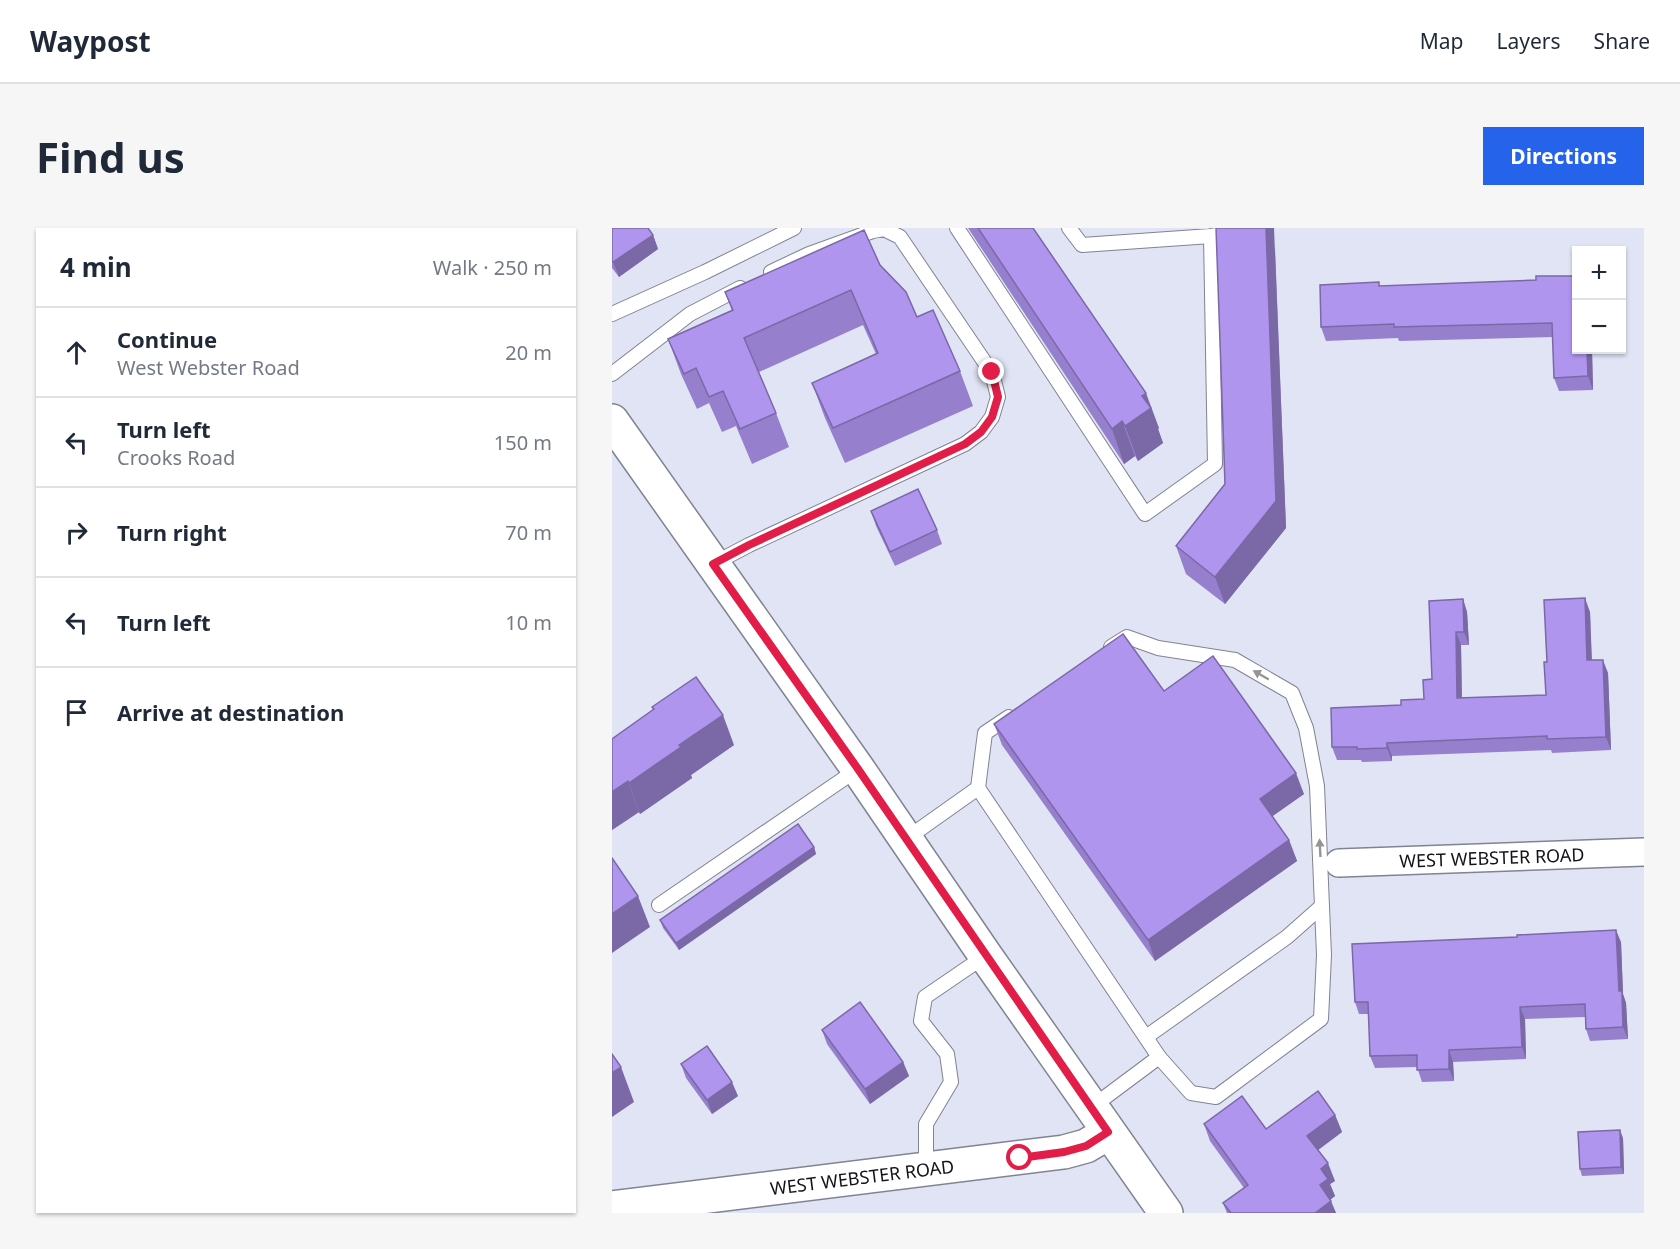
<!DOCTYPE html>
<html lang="en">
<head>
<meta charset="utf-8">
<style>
  :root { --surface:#fff; --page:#f6f6f7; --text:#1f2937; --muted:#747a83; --line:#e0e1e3; --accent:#2563eb }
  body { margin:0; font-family:"Noto Sans",sans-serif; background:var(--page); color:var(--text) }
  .controls { position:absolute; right:18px; top:18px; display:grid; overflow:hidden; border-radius:0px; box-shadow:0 2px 4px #0004 }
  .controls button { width:54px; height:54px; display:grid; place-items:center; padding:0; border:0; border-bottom:2px solid var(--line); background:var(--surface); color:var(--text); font:30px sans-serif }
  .stop { position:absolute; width:18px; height:18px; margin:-14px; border:4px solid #e11d48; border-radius:50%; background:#fff }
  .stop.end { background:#e11d48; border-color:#fff; box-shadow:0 2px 6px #0008 }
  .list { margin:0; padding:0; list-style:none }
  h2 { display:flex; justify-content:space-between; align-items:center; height:78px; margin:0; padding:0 24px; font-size:26px }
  h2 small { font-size:20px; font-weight:400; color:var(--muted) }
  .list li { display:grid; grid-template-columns:39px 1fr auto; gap:18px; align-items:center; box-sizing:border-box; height:90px; padding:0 24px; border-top:2px solid var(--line) }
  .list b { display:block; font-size:22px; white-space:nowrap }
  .list p { margin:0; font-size:20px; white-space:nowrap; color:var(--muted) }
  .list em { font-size:20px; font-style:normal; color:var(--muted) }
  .icon { flex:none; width:33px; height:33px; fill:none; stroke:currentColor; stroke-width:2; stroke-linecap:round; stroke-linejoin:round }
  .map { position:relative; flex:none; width:1032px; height:985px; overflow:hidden; border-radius:0px }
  header { display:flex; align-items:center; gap:36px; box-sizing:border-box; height:84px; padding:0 30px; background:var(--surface); border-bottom:2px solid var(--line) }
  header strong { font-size:28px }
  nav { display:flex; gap:33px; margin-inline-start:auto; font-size:21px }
  .intro { display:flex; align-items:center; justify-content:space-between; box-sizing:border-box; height:144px; padding:0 36px }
  h1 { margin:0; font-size:42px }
  .button { padding:15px 27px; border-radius:0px; background:var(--accent); color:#fff; font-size:21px; font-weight:700 }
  main { display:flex; gap:36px; padding:0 36px }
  aside { flex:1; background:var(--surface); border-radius:0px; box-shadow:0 2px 4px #0004 }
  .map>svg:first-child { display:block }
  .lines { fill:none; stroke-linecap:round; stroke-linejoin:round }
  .lane-casing { stroke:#808392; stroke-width:16 }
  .street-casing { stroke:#808392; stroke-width:30 }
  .secondary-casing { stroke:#808392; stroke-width:36 }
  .lane { stroke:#fff; stroke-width:14 }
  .street { stroke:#fff; stroke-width:27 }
  .secondary { stroke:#fff; stroke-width:33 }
  .wall { fill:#9680cd }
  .shaded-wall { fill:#7a68a7 }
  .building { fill:#af95ee; stroke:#7a68a7; stroke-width:1.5 }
  .oneway { fill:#949598 }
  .route { stroke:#e11d48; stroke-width:8 }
  .labels { text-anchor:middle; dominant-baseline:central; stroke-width:6; stroke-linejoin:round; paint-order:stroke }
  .street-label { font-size:18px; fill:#121319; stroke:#eef1fe }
</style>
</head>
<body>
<header>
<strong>Waypost</strong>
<nav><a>Map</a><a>Layers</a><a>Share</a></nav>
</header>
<div class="intro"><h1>Find us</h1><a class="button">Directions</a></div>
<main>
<aside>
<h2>4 min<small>Walk · 250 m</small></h2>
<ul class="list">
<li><svg class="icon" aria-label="ahead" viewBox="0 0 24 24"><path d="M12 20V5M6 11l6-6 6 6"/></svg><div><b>Continue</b><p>West Webster Road</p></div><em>20 m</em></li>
<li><svg class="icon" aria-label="left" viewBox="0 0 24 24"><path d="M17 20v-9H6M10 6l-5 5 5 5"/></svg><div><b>Turn left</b><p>Crooks Road</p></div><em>150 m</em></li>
<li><svg class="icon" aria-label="right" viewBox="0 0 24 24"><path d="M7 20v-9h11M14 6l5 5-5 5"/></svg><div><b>Turn right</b></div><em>70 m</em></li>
<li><svg class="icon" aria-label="left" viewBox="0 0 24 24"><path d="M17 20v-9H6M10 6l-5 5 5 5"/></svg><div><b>Turn left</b></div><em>10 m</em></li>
<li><svg class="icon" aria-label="arrive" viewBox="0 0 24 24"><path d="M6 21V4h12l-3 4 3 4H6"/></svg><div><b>Arrive at destination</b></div></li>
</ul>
</aside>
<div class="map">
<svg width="1032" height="985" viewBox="0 0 1032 985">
  <rect width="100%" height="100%" fill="#e0e4f4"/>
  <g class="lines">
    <defs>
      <g id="lane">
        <path d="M345 0 533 286 603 236 599 8"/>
        <path d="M457 0 470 17 599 8 625 4 638 0"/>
        <path d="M0 86 93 44 182 0"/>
        <path d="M0 146 78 86 128 60"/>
        <path d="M101 336 137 317 353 216 369 204 380 189 386 169 380 145 288 9 272 1 261 3 197 26 159 44"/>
        <path d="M499 419 515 409 546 420 623 432 680 465 694 500 705 558 712 727 709 791 604 869 579 865 547 829"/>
        <path d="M366 560 373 505 397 489"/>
        <path d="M294 611 366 560 547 829 480 879"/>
        <path d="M47 677 246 541"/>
        <path d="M534 809 675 709 710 678"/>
        <path d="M314 942V896L339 854 335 826 309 793 313 769 373 728"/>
      </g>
      <g id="street">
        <path id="s1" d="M727 635 1032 624"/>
      </g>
      <g id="secondary">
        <path d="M0 193 246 541 373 727 554 985"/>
        <path id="s2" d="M0 980 452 924 474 918 496 905"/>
      </g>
    </defs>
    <use href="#lane" class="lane-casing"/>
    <use href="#street" class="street-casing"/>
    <use href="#secondary" class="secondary-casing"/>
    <use href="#lane" class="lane"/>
    <use href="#street" class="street"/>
    <use href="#secondary" class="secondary"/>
  </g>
  <g class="wall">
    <path d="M0 0 41 7 46 21 7 49 0 40Z"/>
    <path d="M356 0H421L547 200 546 201 551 215 526 233 523 228 512 236Z"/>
    <path d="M663 19 674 300 613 376 574 346 564 318 613 256Z"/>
    <path d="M268 37 305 89 348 143 361 178 233 235 213 190 200 155 264 126 251 97 147 144 164 185 177 219 140 236 124 198 110 204 97 175 85 181 69 146 56 111 120 83 113 64Z"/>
    <path d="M924 52 980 122 981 162 947 163 942 150 941 109 787 113 786 110 714 113 709 99 768 58Z"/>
    <path d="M259 283 325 302 330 316 283 338 264 298Z"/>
    <path d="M851 371 855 384 857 417H849L850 470 934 467 935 434 978 384 980 432 996 445 999 522 940 525 939 522 780 528V533L750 534 749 532H725L720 519 789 477 812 471Z"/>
    <path d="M552 463 692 566 660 588 677 612 685 633 543 733 390 517 382 496Z"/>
    <path d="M40 479 122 517 79 547 80 550 28 586 27 584 0 602V511L41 482Z"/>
    <path d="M202 619 204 626 67 722 51 700 48 692Z"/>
    <path d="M1009 714 1011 766 1014 775 1016 811 978 813 974 801 973 789 913 791 914 831 841 834 842 853 810 854 805 839 763 840 758 828 757 786H747L743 774Z"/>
    <path d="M210 802 291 834 297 848 258 876 215 816Z"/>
    <path d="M69 836 126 868 100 886 74 850Z"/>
    <path d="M723 887 730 904 706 922 723 953 718 956 723 968 718 972 724 985H615L611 975 632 960 598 913 592 896 654 901Z"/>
    <path d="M1011 910 1012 946 970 948 968 941Z"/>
  </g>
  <g class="shaded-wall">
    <path d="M654 0H662L674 300 613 376 603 349Z"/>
    <path d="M41 7 46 21 7 49 1 34Z"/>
    <path d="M975 122H980L981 162 976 148Z"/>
    <path d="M534 165 547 200 546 201 551 215 526 233 513 198 530 168Z"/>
    <path d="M510 193 523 228 512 236 500 201Z"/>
    <path d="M973 370 978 384 980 445 975 432Z"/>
    <path d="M851 371 855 384 857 417 852 404Z"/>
    <path d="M844 404 849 417 850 483 845 470Z"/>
    <path d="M991 432 996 445 999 522 994 509Z"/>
    <path d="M111 487 122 517 79 547 80 550 28 586 17 555 67 517Z"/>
    <path d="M775 515 780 528V533L775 520Z"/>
    <path d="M684 545 692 566 655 592 648 571Z"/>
    <path d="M16 553 27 584 0 602V564Z"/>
    <path d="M677 612 685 633 543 733 536 712Z"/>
    <path d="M202 619 204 626 67 722 64 715Z"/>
    <path d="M26 668 38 699 0 725V686Z"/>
    <path d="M1004 702 1009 714 1011 766 1014 775 1016 811 1011 799 1007 763Z"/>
    <path d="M908 779 913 791 914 831 910 819Z"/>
    <path d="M837 822 841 834 842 853 837 841Z"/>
    <path d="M291 834 297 848 258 876 253 861Z"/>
    <path d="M9 839 22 874 0 889V845Z"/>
    <path d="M120 854 126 868 100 886 95 872Z"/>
    <path d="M723 887 730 904 702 925 695 908Z"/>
    <path d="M1008 902 1011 910 1012 946 1009 939Z"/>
    <path d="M716 935 723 953 718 956 723 968 714 975 708 957 709 941Z"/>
    <path d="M719 973 724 985H703Z"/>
  </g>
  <g class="building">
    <path d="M0 0H36L41 7 1 34 0 32Z"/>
    <path d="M366 0H421L534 165 530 168 539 180 513 198 510 193 500 201Z"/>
    <path d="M604 0H654L664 273 603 349 564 318 613 256Z"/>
    <path d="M252 2 268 37 294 64 305 89 321 82 348 143 221 200 200 155 266 125 239 62 132 110 164 185 128 201 111 163 97 169 84 140 72 146 56 111 121 82 113 64Z"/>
    <path d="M924 48H964V122H975L976 148 942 150 940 95 782 99V96L709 99 708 57 767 54V58L924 52Z"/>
    <path d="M306 261 325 302 278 324 259 283Z"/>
    <path d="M973 370 975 432H991L994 509 935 511V508L775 515V520L745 521V519H720L719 480 789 477V472L812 471 811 452 820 451 817 373 851 371 852 404H844L845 470 934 467 932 434H935L932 372Z"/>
    <path d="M511 406 552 463 601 428 684 545 648 571 677 612 536 712 382 496Z"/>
    <path d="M84 449 111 487 67 517 69 519 17 555 16 553 0 564V511L42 481 40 479Z"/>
    <path d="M186 596 202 619 64 715 48 692Z"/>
    <path d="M0 630 26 668 0 686Z"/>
    <path d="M1004 702 1007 763H1010L1011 799 974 801 973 776 908 779 910 819 837 822V841L805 842V827L758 828 756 774H743L740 716 905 709V707Z"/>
    <path d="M248 774 291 834 253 861 210 802Z"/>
    <path d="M95 818 120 854 95 872 69 836Z"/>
    <path d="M0 826 9 839 0 845Z"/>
    <path d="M706 863 723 887 695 908 716 935 709 941 716 951 708 957 719 973 703 985H619L611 975 636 957 592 896 630 868 654 901Z"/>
    <path d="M1008 902 1009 939 968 941 966 904Z"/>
  </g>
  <defs><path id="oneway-solid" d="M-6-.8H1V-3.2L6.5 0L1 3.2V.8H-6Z" transform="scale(1.5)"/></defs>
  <g class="oneway">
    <use href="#oneway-solid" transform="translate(649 447) rotate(-150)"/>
    <use href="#oneway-solid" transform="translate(708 620) rotate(-93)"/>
  </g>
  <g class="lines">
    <path class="route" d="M380 144 386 169 380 189 369 204 353 216 137 317 101 336 246 541 496 904 474 918 452 924 408 930"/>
  </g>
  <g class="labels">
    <g class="street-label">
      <text stroke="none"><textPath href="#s1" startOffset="153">WEST WEBSTER ROAD</textPath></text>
      <text stroke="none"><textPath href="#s2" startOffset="252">WEST WEBSTER ROAD</textPath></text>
    </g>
  </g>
</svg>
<div class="controls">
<button>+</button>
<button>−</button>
</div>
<div class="stop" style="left:408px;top:930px"></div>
<div class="stop end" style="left:380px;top:144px"></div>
</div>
</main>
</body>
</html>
